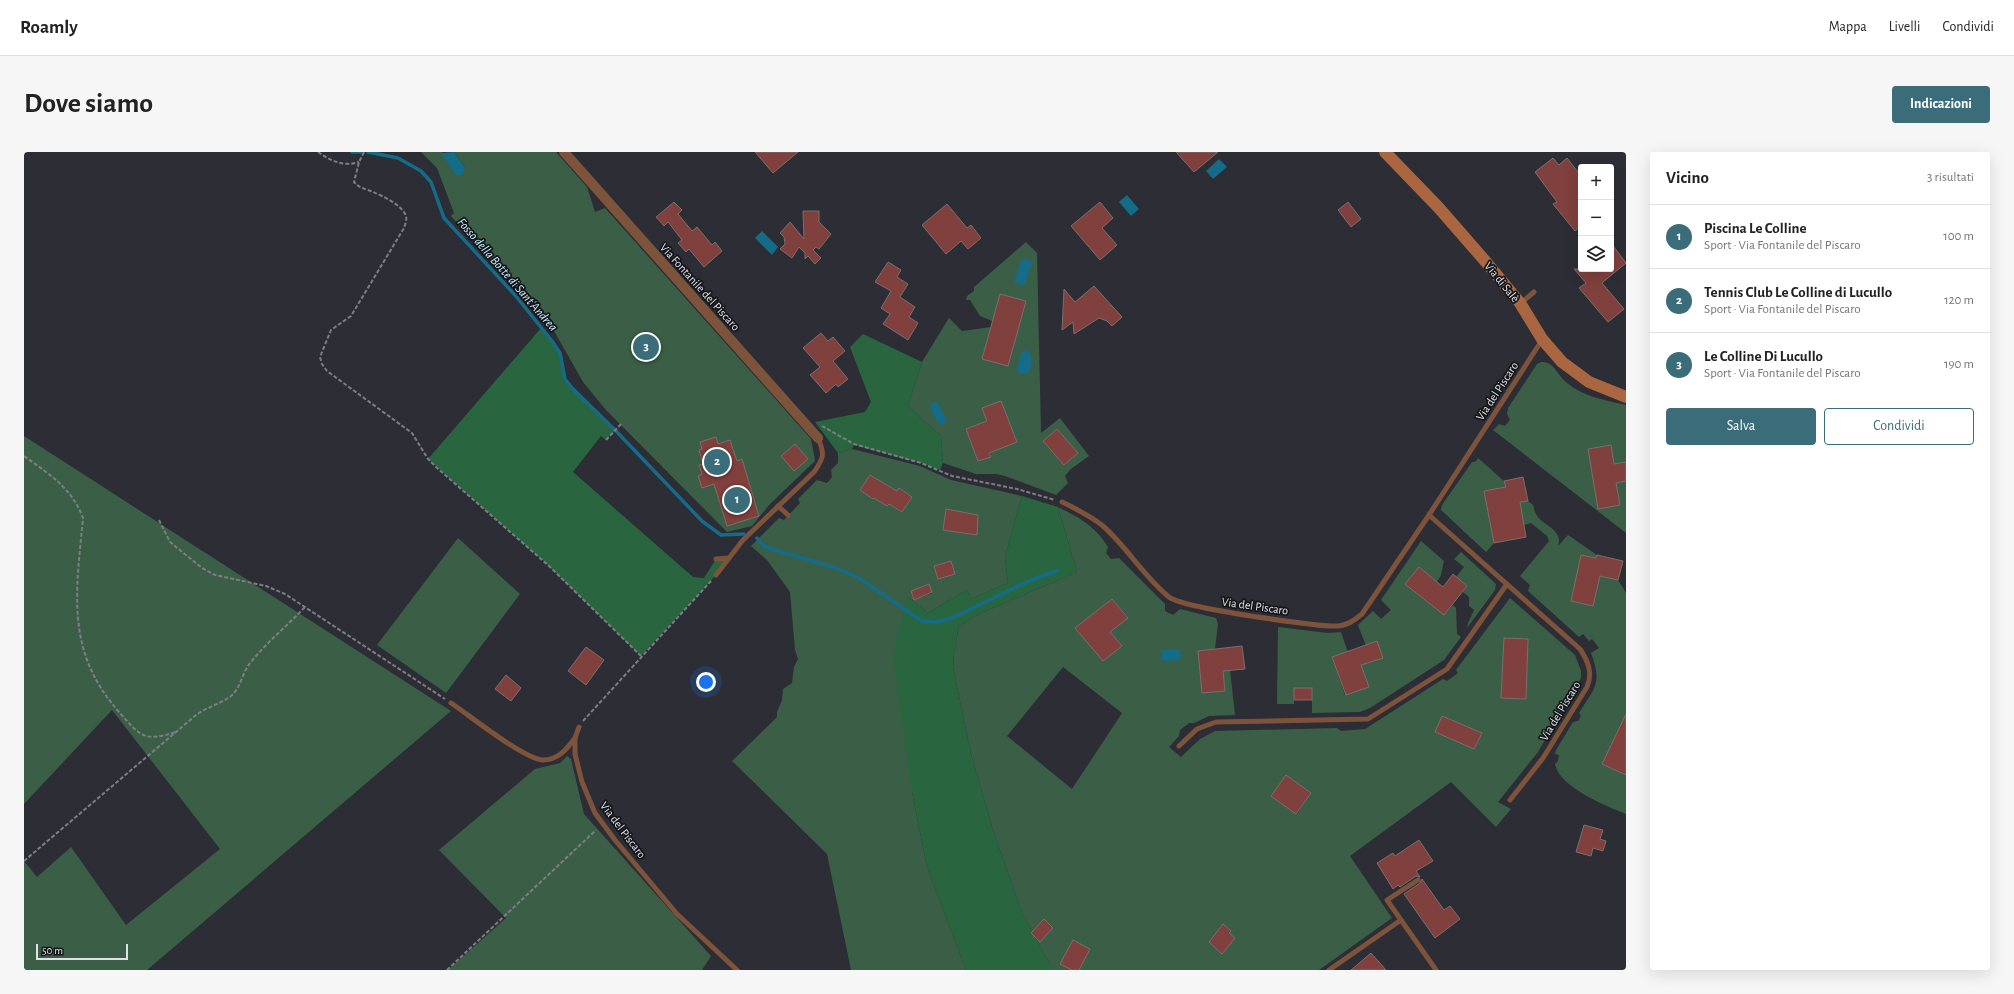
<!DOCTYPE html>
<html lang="it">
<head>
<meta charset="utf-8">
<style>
  :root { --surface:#fff; --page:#f6f6f6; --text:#222; --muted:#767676; --line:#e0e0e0; --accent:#3a6d79 }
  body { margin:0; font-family:"Alegreya Sans",sans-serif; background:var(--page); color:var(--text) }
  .controls { position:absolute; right:12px; top:12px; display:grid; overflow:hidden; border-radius:4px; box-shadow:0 4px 16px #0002 }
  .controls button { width:36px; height:36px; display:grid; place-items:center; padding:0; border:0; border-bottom:1px solid var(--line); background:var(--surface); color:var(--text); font:20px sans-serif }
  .scale { position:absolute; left:12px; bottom:10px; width:92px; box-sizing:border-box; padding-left:4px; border:2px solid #e0e1e7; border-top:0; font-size:11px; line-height:14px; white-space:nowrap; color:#e0e1e7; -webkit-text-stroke:3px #151619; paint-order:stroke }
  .you { position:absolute; left:682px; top:530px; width:14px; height:14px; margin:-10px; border:3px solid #fff; border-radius:50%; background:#1a73e8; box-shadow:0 0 0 6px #1a73e833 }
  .badge { display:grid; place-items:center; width:26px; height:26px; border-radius:50%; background:var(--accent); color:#fff; font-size:13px; font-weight:700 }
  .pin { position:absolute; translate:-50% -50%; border:2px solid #fff; box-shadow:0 1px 4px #0006 }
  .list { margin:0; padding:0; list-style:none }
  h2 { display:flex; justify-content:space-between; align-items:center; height:52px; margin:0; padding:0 16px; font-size:17px }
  h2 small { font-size:13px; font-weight:400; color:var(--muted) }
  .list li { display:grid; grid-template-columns:26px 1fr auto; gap:12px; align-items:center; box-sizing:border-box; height:64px; padding:0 16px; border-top:1px solid var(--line) }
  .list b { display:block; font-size:15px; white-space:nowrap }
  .list p { margin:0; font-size:13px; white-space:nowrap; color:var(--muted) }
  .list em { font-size:13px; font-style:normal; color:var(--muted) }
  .actions { display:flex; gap:8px; padding:12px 16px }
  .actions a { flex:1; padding:9px 0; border:1px solid var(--accent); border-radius:4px; text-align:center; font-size:14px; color:var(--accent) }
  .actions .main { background:var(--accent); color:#fff }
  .icon { flex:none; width:22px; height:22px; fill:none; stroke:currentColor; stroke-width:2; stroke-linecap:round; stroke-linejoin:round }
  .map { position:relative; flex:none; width:1602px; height:818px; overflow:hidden; border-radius:4px }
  header { display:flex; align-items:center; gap:24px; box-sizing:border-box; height:56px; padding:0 20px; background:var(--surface); border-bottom:1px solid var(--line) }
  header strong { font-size:19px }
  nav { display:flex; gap:22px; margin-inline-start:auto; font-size:14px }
  .intro { display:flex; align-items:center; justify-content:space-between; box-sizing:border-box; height:96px; padding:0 24px }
  h1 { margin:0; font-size:28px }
  .button { padding:10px 18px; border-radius:4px; background:var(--accent); color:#fff; font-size:14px; font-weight:700 }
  main { display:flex; gap:24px; padding:0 24px }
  aside { flex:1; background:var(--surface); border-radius:4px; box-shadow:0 4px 16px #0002 }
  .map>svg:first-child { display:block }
  .green { fill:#3b5f46; fill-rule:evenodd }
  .forest { fill:#296640 }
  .water { fill:#146c89 }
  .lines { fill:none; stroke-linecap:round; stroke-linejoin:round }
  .stream { stroke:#146c89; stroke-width:3.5 }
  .building { fill:#80403d; stroke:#7b6f6e }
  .path { stroke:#7d7e85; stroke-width:2; stroke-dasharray:4 2; stroke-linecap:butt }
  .lane { stroke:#7e533c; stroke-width:5 }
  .street { stroke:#7e533c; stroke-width:10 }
  .secondary { stroke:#aa6641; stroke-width:12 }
  .labels { text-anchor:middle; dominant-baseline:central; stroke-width:3.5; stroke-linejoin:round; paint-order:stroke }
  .street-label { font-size:12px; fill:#e0e1e7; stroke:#151619 }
  .water-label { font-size:13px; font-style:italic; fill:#c3ebfd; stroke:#151619 }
</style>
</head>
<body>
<header>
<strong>Roamly</strong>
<nav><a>Mappa</a><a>Livelli</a><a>Condividi</a></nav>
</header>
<div class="intro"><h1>Dove siamo</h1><a class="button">Indicazioni</a></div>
<main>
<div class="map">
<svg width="1602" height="818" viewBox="0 0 1602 818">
  <rect width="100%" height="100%" fill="#2c2d35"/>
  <g class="green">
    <path d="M397 0H418L432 23 441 16 430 0H532L563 35 571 60 581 56 787 287 791 309 746 352 728 374 703 380 582 258 559 230 530 179 427 64 430 61 413 16Z"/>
    <path d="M1002 90 1013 101 1017 281 1036 266 1065 304 1047 317 1041 324 1044 331 1032 343 981 324 972 322H952L919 311 917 284 884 254 898 210 925 166 938 179 967 175 968 169 956 164 946 148H942L943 144 950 139V135ZM963 270 967 305 954 309 942 277 954 272 961 288ZM1033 277 1054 301 1040 313 1019 289Z"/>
    <path d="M1517 210C1530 209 1534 224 1543 231 1560 245 1581 248 1602 253V310L1590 312 1587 293 1564 297 1575 357 1596 353 1592 331 1602 329V381L1469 278 1475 272 1481 274 1486 268 1483 262 1484 256 1513 212Z"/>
    <path d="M0 284 427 559 123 818H0V709L13 725 47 695 102 773 196 697 88 558 0 652Z"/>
    <path d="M828 297 896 314 927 328 998 344 981 405 984 431 947 447 943 438 904 461 883 444 888 640 903 715 942 818H827L803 702 708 609 753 565V560L758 548 759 537 768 531 770 515 774 507 771 498 766 440 743 408 727 394 755 366 760 368 776 351 774 347 793 328 803 331 808 325 807 318 814 311V301ZM846 323 873 339 875 336 888 345 877 360 865 352 863 354 850 346 849 347 836 338ZM922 357 954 363 953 383 919 378ZM927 409 931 422 914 427 910 414ZM904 432 908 441 890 448 887 439Z"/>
    <path d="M1454 306 1480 329 1482 335 1470 391 1462 400 1417 358 1418 353 1448 310H1451Z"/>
    <path d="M1504 349 1509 353C1510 355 1510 359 1512 362 1518 374 1540 377 1534 394L1544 383 1573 403 1572 406 1557 403 1547 449 1569 454 1576 424 1594 428 1602 441V575L1597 573 1578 612 1602 623V662C1582 654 1535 635 1531 612L1534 609 1535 603 1531 602 1532 598 1549 570 1554 569 1557 564 1555 561C1572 534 1578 531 1567 501L1575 496 1568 487 1565 489 1559 482 1555 485 1504 439 1506 433 1496 424 1525 389 1523 384 1507 371 1500 373 1498 362 1485 352Z"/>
    <path d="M1034 355C1056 366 1071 374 1084 395L1082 401 1087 407 1095 406 1141 452V459L1149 463 1156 457 1192 466 1194 472 1191 497 1174 499 1178 541 1201 539 1199 519 1206 518 1211 563 1185 564 1170 571H1165L1156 578 1155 584 1145 595 1157 605 1176 587 1191 579 1313 576 1317 579 1341 577 1419 527 1423 529 1434 521 1432 518 1486 446 1551 503 1557 519V526L1514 600 1474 650 1487 657 1472 675 1427 630 1326 704 1368 766 1295 818H1026V812L998 761 969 678 947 602 929 515 930 500 935 474 953 463 1053 420ZM1088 447 1104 465 1086 480 1097 494 1079 509 1052 476ZM1480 486 1504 487 1502 547 1477 546ZM1039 515 1098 561 1048 637 983 584ZM1418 564 1458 581 1450 597 1411 580ZM1262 623 1287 641 1273 662 1247 644ZM1199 772 1207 779 1205 781 1211 786 1198 801 1185 790Z"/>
    <path d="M434 386 496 442 422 541 353 493Z"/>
    <path d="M1397 389 1420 409 1417 423 1413 430 1395 415 1381 432 1420 463 1429 453 1432 456 1433 482 1437 485 1420 508 1346 556 1336 560 1288 561V536H1270V552H1253L1254 475 1304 481 1317 480 1324 500 1308 505 1321 543 1344 535 1337 513 1359 505 1353 490 1342 494 1334 473 1349 459 1357 467 1367 458 1357 448Z"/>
    <path d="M1437 400 1472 432 1471 438 1443 476 1444 471 1450 458 1445 454V445L1439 440 1443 434 1432 425 1440 415 1430 407Z"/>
    <path d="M543 604 547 607 560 662 687 804 678 818H424L482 766 415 698 511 617 536 611Z"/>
  </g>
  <g class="forest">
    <path d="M518 175 536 201 541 227 591 278 582 288 577 284 549 320 669 425 680 426 692 407 705 406 692 423 617 504 525 414 404 307Z"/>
    <path d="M839 182 898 210 884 254 917 284 919 311 916 318 897 311 830 293 828 297 814 301 791 270 841 260 847 250 826 195Z"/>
    <path d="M998 344 1034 355 1053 420 953 463 935 474 930 500 929 515 947 602 969 678 998 761 1026 812V818H942L903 715 888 640 869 505 883 444 904 461 943 438 947 447 984 431 981 405Z"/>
  </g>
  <g class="water">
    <path d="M430 0 441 16 438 23H432L417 1Z"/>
    <path d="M1195 7 1203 15 1189 27 1182 19Z"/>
    <path d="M1103 43 1115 57 1107 64 1095 50Z"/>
    <path d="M738 79 754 95 748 103 731 86Z"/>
    <path d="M1000 106 1007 109 1008 111 1000 134 990 130 997 108Z"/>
    <path d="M1000 198 1006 201C1009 208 1009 218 1002 222L995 221 993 218 996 204Z"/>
    <path d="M913 249 923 269 915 273 905 253Z"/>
    <path d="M1156 497 1157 508 1138 509 1137 498Z"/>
  </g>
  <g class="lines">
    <g class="stream">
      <path d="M328 0H337"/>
      <path d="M344 0 374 6 397 19 407 30 420 66 491 143 528 189 536 201 541 227 548 236 592 279 678 369 697 383 720 382"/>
      <path d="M733 386 741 395 815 417 835 426 898 469 913 470 928 466 1005 429 1034 418"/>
    </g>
  </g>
  <g class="building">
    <path d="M731 0H774L749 21Z"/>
    <path d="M1152 0H1194L1170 20Z"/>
    <path d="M1529 6 1535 13 1543 6 1557 24V74L1551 79 1529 52 1533 50 1511 20Z"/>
    <path d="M650 50 658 58 654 62 668 79 673 75 688 93 691 90 698 99 680 115 665 97 662 100 654 91 658 88 644 70 640 74 632 65Z"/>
    <path d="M1076 50 1089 66 1078 76 1093 93 1076 108 1047 74Z"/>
    <path d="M1324 50 1337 67 1327 75 1314 58Z"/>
    <path d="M923 52 943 76 947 73 957 86 944 97 937 89 922 102 898 73Z"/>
    <path d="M779 59H795V70L807 82 795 97 792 95 789 98 797 106 791 112 784 104 781 107V101L775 95 768 106 756 97 761 92 760 85 756 81 766 70 780 87Z"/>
    <path d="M1587 91 1602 111 1578 131 1600 157 1584 170 1555 136 1562 131 1550 117H1587Z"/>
    <path d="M864 110 877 118 873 125 884 132 876 145 891 155 885 165 894 171 884 188 859 172 866 162 857 156 867 139 851 130Z"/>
    <path d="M1070 134 1098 165 1088 174 1083 169 1075 166 1050 182 1049 170 1038 178 1040 137 1051 150Z"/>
    <path d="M976 142 1002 149 984 214 958 207Z"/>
    <path d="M797 181 804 189 809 185 821 199 809 209 824 227 814 235 812 232 802 241 786 223 796 215 779 196Z"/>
    <path d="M977 249 993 290 965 301 967 305 954 309 942 277 963 269 958 256Z"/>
    <path d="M1033 277 1054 301 1040 313 1019 289Z"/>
    <path d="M692 285 694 292 706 288 713 309 718 307 735 364 703 374 690 332 678 336 674 324 678 322 675 313 679 312 675 298 678 297 676 290Z"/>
    <path d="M771 292 784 307 770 319 757 304Z"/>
    <path d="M1587 293 1590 312 1602 310V329L1592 331 1596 353 1574 357 1564 297Z"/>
    <path d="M846 323 873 339 875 336 888 345 878 360 865 352 863 354 850 346 849 347 836 338Z"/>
    <path d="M1499 325 1504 349 1496 350 1502 385 1470 391 1460 339 1482 335 1480 329Z"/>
    <path d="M922 357 954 363 953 383 919 378Z"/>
    <path d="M1557 403 1572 406 1573 403 1599 409 1594 428 1576 424 1569 454 1547 449Z"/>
    <path d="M927 409 931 422 914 427 910 414Z"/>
    <path d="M1395 415 1419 435 1429 422 1443 434 1420 463 1381 432Z"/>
    <path d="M905 432 908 440 890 448 887 439Z"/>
    <path d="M1088 447 1104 466 1086 480 1098 494 1079 509 1051 476Z"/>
    <path d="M1480 486 1504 487 1502 547 1477 546Z"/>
    <path d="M1353 489 1359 506 1337 513 1345 535 1322 543 1308 505Z"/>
    <path d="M1218 494 1221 517 1199 519 1201 539 1178 541 1174 499Z"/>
    <path d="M562 495 580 508 562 533 544 519Z"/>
    <path d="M482 523 497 536 487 549 471 537Z"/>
    <rect x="1270" y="536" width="18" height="12"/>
    <path d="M1602 562V623L1578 612Z"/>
    <path d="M1418 564 1458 581 1450 597 1411 580Z"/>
    <path d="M1262 623 1287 641 1272 662 1247 644Z"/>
    <path d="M1560 673 1579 678 1576 687 1582 689 1579 699 1569 696 1567 704 1552 700Z"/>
    <path d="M1395 688 1409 709 1392 719 1396 725 1392 724 1376 735 1374 733 1369 737 1353 711 1369 701 1371 704Z"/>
    <path d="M1398 727 1420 758 1426 754 1436 767 1411 786 1380 742 1396 731Z"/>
    <path d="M1020 767 1029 776 1016 790 1007 781Z"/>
    <path d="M1199 772 1207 779 1205 781 1211 786 1198 802 1185 790Z"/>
    <path d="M1049 788 1066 797 1055 818H1048L1036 812Z"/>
    <path d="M1347 801 1362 818H1327Z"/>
  </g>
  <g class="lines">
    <g class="path">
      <path d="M294 0C307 9 320 15 335 10"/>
      <path d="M340 0 335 10 330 30C335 36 342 37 349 40 359 44 378 53 382 64 383 68 381 73 380 76L327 164 307 178 296 205 298 212 303 219 388 281 404 307 412 315 525 414 617 504"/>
      <path d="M798 274 830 292 897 311 928 324 993 337 1031 348"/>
      <path d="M582 288 598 271"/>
      <path d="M0 304C25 322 48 336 59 366 52 441 41 500 96 561 117 585 120 590 152 580"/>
      <path d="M135 368 146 390 178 416 191 423 242 434 261 442 421 547"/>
      <path d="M559 569 687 429"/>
      <path d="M0 709 172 563C183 555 196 552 207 544 217 536 218 520 227 510 243 490 263 474 281 455"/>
      <path d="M423 818 572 678"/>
    </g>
    <g class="lane">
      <path d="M1497 151 1510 140"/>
      <path d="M1038 350C1052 357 1067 364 1079 374 1103 395 1120 425 1145 445 1158 456 1294 475 1315 474 1324 473 1331 468 1338 462L1405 363 1518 188"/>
      <path d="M754 354 764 363"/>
      <path d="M1405 363 1556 497C1564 509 1569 521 1563 535L1519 606 1486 648"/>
      <path d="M692 407 705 406"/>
      <path d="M692 423 719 388 790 320C800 306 801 302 794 286"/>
      <path d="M427 551C445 563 501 608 519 608 534 608 543 597 551 586"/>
      <path d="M555 575 551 586V602L558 630 571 661 591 688 653 762 713 818"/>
      <path d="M1155 594 1173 577 1192 570 1344 567 1423 517 1483 432"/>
      <path d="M1394 728 1363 748 1412 818"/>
      <path d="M1305 818 1377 768"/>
    </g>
    <path class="street" d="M540 0 794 286"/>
    <path class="secondary" d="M1361 0 1415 56 1462 110 1496 151 1518 187 1538 210 1565 230 1602 245"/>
  </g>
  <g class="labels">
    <g class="street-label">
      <text transform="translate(1478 130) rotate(51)">Via di Salè</text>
      <text transform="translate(676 135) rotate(48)">Via Fontanile del Piscaro</text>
      <text transform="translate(1473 239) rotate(-57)">Via del Piscaro</text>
      <text transform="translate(1231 454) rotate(8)">Via del Piscaro</text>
      <text transform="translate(1536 559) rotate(-59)">Via del Piscaro</text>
      <text transform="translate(599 678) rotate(53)">Via del Piscaro</text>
    </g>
    <g class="water-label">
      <text transform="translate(483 123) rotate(49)">Fosso della Botte di Sant'Andrea</text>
    </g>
  </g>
</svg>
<div class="controls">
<button>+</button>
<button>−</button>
<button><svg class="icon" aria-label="layers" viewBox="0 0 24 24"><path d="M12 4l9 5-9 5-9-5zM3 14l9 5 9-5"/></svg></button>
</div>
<div class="scale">50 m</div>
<div class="you"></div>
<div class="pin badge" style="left:713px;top:348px">1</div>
<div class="pin badge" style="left:693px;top:310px">2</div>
<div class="pin badge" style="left:622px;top:195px">3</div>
</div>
<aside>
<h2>Vicino<small>3 risultati</small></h2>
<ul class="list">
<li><span class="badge">1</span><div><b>Piscina Le Colline</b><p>Sport · Via Fontanile del Piscaro</p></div><em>100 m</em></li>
<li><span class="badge">2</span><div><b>Tennis Club Le Colline di Lucullo</b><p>Sport · Via Fontanile del Piscaro</p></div><em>120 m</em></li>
<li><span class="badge">3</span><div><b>Le Colline Di Lucullo</b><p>Sport · Via Fontanile del Piscaro</p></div><em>190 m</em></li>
</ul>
<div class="actions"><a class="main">Salva</a><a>Condividi</a></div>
</aside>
</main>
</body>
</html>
